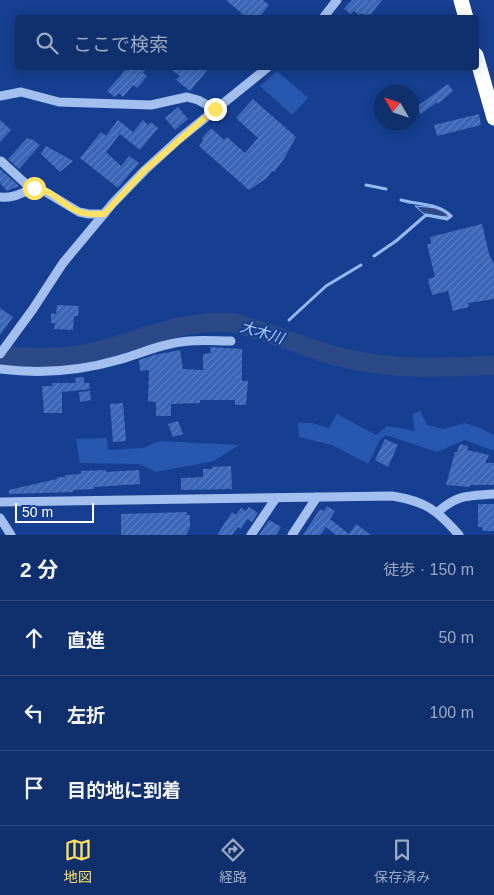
<!DOCTYPE html>
<html lang="ja">
<head>
<meta charset="utf-8">
<style>
  :root { --surface:#102f6d; --page:#1e3b75; --text:#f1f3f6; --muted:#9ca9c2; --line:#304a80; --accent:#ffe163 }
  body { margin:0; font-family:Arial,"Noto Sans JP",sans-serif; background:var(--page); color:var(--text) }
  .compass { position:absolute; left:374px; top:85px; width:45px; height:45px; border-radius:50%; background:var(--surface); box-shadow:0 2px 12px #0003; rotate:309deg }
  .scale { position:absolute; left:15px; bottom:12px; width:79px; box-sizing:border-box; padding-left:5px; border:2px solid #fff; border-top:0; font-size:14px; line-height:18px; white-space:nowrap; color:#fff; -webkit-text-stroke:4px #163f91; paint-order:stroke }
  .stop { position:absolute; width:15px; height:15px; margin:-11px; border:4px solid #ffe163; border-radius:50%; background:#fff }
  .stop.end { background:#ffe163; border-color:#fff; box-shadow:0 1px 5px #0008 }
  .list { margin:0; padding:0; list-style:none }
  h2 { display:flex; justify-content:space-between; align-items:center; height:65px; margin:0; padding:0 20px; font-size:21px }
  h2 small { font-size:16px; font-weight:400; color:var(--muted) }
  .list li { display:grid; grid-template-columns:32px 1fr auto; gap:15px; align-items:center; box-sizing:border-box; height:75px; padding:0 20px; border-top:1px solid var(--line) }
  .list b { display:block; font-size:19px; white-space:nowrap }
  .list em { font-size:16px; font-style:normal; color:var(--muted) }
  .icon { flex:none; width:28px; height:28px; fill:none; stroke:currentColor; stroke-width:2; stroke-linecap:round; stroke-linejoin:round }
  .map { position:relative; flex:none; width:494px; height:535px; overflow:hidden }
  .search { position:absolute; background:var(--surface); box-shadow:0 2px 12px #0003; left:15px; right:15px; top:15px; height:55px; display:flex; align-items:center; gap:12px; box-sizing:border-box; padding:0 18px; border-radius:5px; color:var(--muted); font-size:19px }
  .sheet { height:290px; background:var(--surface) }
  nav { display:flex; justify-content:space-around; align-items:center; box-sizing:border-box; height:70px; border-top:1px solid var(--line); background:var(--surface); font-size:14px; color:var(--muted) }
  nav a { display:grid; justify-items:center; gap:2px }
  nav .on { color:var(--accent) }
  .map>svg:first-child { display:block }
  .green { fill:#2857af }
  .water { fill:url(#water-waves); stroke:#96b8f3 }
  .lines { fill:none; stroke-linecap:round; stroke-linejoin:round }
  .stream { stroke:#96b8f3; stroke-width:3 }
  .river { stroke:#2b4987; stroke-width:19 }
  .building { fill:url(#building-hatch) }
  .minor { stroke:#a3bff0; stroke-width:9 }
  .highway { stroke:#fff; stroke-width:15 }
  .route { stroke:#ffe163; stroke-width:6 }
  .labels { text-anchor:middle; dominant-baseline:central; stroke-width:4.5; stroke-linejoin:round; paint-order:stroke }
  .water-label { font-size:15px; font-style:italic; fill:#afc9f7; stroke:#163f91 }
</style>
</head>
<body>
<div class="map">
<svg width="494" height="535" viewBox="0 0 494 535">
  <defs>
    <pattern id="water-waves" width="16" height="10" patternUnits="userSpaceOnUse" patternTransform="scale(1.25)"><rect width="16" height="10" fill="#2b4987"/><path d="M0 5q4-4 8 0t8 0" fill="none" stroke="#4b6499"/></pattern>
    <pattern id="building-hatch" width="6" height="6" patternUnits="userSpaceOnUse" patternTransform="scale(1.25)"><rect width="6" height="6" fill="#3a66b7"/><path d="M-1 1l2-2M0 6l6-6M5 7l2-2" fill="none" stroke="#587dc2"/></pattern>
  </defs>
  <rect width="100%" height="100%" fill="#163f91"/>
  <g class="green">
    <path d="M277 71 308 98 292 115 260 86Z"/>
    <path d="M420 411 427 425 443 429 465 423 480 428 494 435V451L465 440 437 452 386 435 380 440 368 464 332 445 299 437 298 423H312L329 428 337 414 376 435 387 426 415 431 412 414Z"/>
    <path d="M107 438 108 450 143 448 159 441 239 445 214 461 156 472 139 464 80 463 76 439Z"/>
  </g>
  <path class="water" d="M415 206 439 208 449 215 445 217 424 214Z"/>
  <g class="lines">
    <g class="stream">
      <path d="M366 185 386 189"/>
      <path d="M401 200C418 205 438 203 451 216"/>
      <path d="M374 256 396 241 426 215 447 219 451 216"/>
      <path d="M289 320 326 286 361 265"/>
    </g>
    <path class="river" d="M0 355C33 359 69 359 102 350 144 338 189 318 235 323 242 324 250 328 257 330 286 338 314 351 343 358 392 370 444 368 494 365"/>
  </g>
  <g class="building">
    <path d="M226 0H263L269 5 259 18H247Z"/>
    <path d="M352 0H382L371 14 364 15 362 13 359 15 354 11 351 14 344 9Z"/>
    <path d="M127 68H147L143 73 147 76 137 88 133 85 123 97 119 93 115 97 107 91Z"/>
    <path d="M169 68H209L190 91 176 80 180 76Z"/>
    <path d="M448 84 453 91 438 104 437 102 421 114 416 107Z"/>
    <path d="M253 99 296 137 284 159 274 172 272 171 267 178 249 190 199 146 203 141 202 138 211 128 224 140 227 137 245 153 258 138 236 118Z"/>
    <path d="M178 107 188 119 175 130 165 118Z"/>
    <path d="M479 114 481 125 437 136 434 125Z"/>
    <path d="M0 120 11 130 0 142Z"/>
    <path d="M118 120 133 132 143 120 148 125 151 122 158 128 140 150 120 134 106 152 121 166 129 156 139 163 118 188 80 158 101 132 106 136Z"/>
    <path d="M27 138 33 140 40 145 19 169 8 159Z"/>
    <path d="M46 146 73 161 60 172 41 154Z"/>
    <path d="M0 169 19 186 7 191 0 183Z"/>
    <path d="M482 224 489 254 494 264V299L468 303 469 307 453 311 448 291 432 295 428 279 435 277 427 244H431L430 237Z"/>
    <path d="M57 305 79 306 78 316H74L73 330 54 329 55 323H51V313L56 314Z"/>
    <path d="M0 308 13 317 0 335Z"/>
    <path d="M210 347 242 349V381H248L246 405H235V400H200V403L171 404V416H156V402L148 401 149 370 140 371 139 360 154 355 180 350 183 369 203 370V354L211 353Z"/>
    <path d="M84 377V383H89L90 389 62 392V413H44L42 386H52V383H76L75 378Z"/>
    <path d="M90 391 91 400 80 402 79 392Z"/>
    <path d="M123 403 126 441 113 442 110 404Z"/>
    <path d="M178 421 183 434 173 437 168 424Z"/>
    <path d="M385 439 398 445 388 467 375 460Z"/>
    <path d="M460 444 468 446 467 450 489 455 485 463H494V485H470V487L446 485 455 452H457Z"/>
    <path d="M231 466 232 489 181 490V478L203 477V469H212V467Z"/>
    <path d="M106 470V472L139 470 140 484 94 487V489L73 490V492L9 494V490L57 479V477H65V475L81 474V471Z"/>
    <path d="M478 504H494V531H483L482 527H478Z"/>
    <path d="M327 506 335 511 330 519 349 534 356 524 371 535H336L326 527 320 535H303L320 509 324 511Z"/>
    <path d="M249 507 258 513 252 522 247 519 241 529 238 527 232 535H217L232 512 236 515 241 508 246 511Z"/>
    <path d="M187 512V515H190V527L186 535H121V514Z"/>
    <path d="M269 520 281 527 276 535H259Z"/>
  </g>
  <g class="lines">
    <g class="minor">
      <path d="M323 18 337 0"/>
      <path d="M0 96 21 92 59 102 151 105 187 97 198 100 215 109"/>
      <path d="M1 161 26 184 30 190"/>
      <path d="M0 197C18 199 25 189 39 188L79 212 89 214H104"/>
      <path d="M0 354 33 309 63 263 113 203 145 170 179 139 267 68"/>
      <path d="M0 369C39 374 80 371 118 360 142 353 164 343 189 341 203 340 217 341 231 341"/>
      <path d="M0 502 392 496C425 501 437 510 459 535"/>
      <path d="M438 512C457 494 469 496 494 494"/>
      <path d="M0 518 11 535"/>
      <path d="M251 535 276 498"/>
      <path d="M292 535 317 497"/>
    </g>
    <g class="highway">
      <path d="M461 0 466 18"/>
      <path d="M476 55 494 118"/>
    </g>
  </g>
  <g class="lines">
    <path class="route" d="M34 188C51 188 64 207 80 212 88 215 96 214 104 214L145 170 215 109"/>
  </g>
  <g class="labels">
    <g class="water-label">
      <text transform="translate(262 332) rotate(17)">大木川</text>
    </g>
  </g>
</svg>
<svg class="compass" viewBox="-18 -18 36 36"><path d="M0-13l5 13h-10z" fill="#e53935"/><path d="M0 13l5-13h-10z" fill="#9ca9c2"/></svg>
<div class="scale">50 m</div>
<div class="stop" style="left:34px;top:188px"></div>
<div class="stop end" style="left:215px;top:109px"></div>
<div class="search"><svg class="icon" aria-label="search" viewBox="0 0 24 24"><circle cx="10" cy="10" r="6"/><path d="M15 15l6 6"/></svg>ここで検索</div>
</div>
<section class="sheet">
<h2>2 分<small>徒歩 · 150 m</small></h2>
<ul class="list">
<li><svg class="icon" aria-label="ahead" viewBox="0 0 24 24"><path d="M12 20V5M6 11l6-6 6 6"/></svg><div><b>直進</b></div><em>50 m</em></li>
<li><svg class="icon" aria-label="left" viewBox="0 0 24 24"><path d="M17 20v-9H6M10 6l-5 5 5 5"/></svg><div><b>左折</b></div><em>100 m</em></li>
<li><svg class="icon" aria-label="arrive" viewBox="0 0 24 24"><path d="M6 21V4h12l-3 4 3 4H6"/></svg><div><b>目的地に到着</b></div></li>
</ul>
</section>
<nav>
<a class="on"><svg class="icon" aria-label="map" viewBox="0 0 24 24"><path d="M3 6l6-2 6 2 6-2v14l-6 2-6-2-6 2zM9 4v14M15 6v14"/></svg>地図</a>
<a><svg class="icon" aria-label="directions" viewBox="0 0 24 24"><path d="M12 3l9 9-9 9-9-9zM9 14v-3h6M13 9l2 2-2 2"/></svg>経路</a>
<a><svg class="icon" aria-label="saved" viewBox="0 0 24 24"><path d="M7 4h10v16l-5-4-5 4z"/></svg>保存済み</a>
</nav>
</body>
</html>
